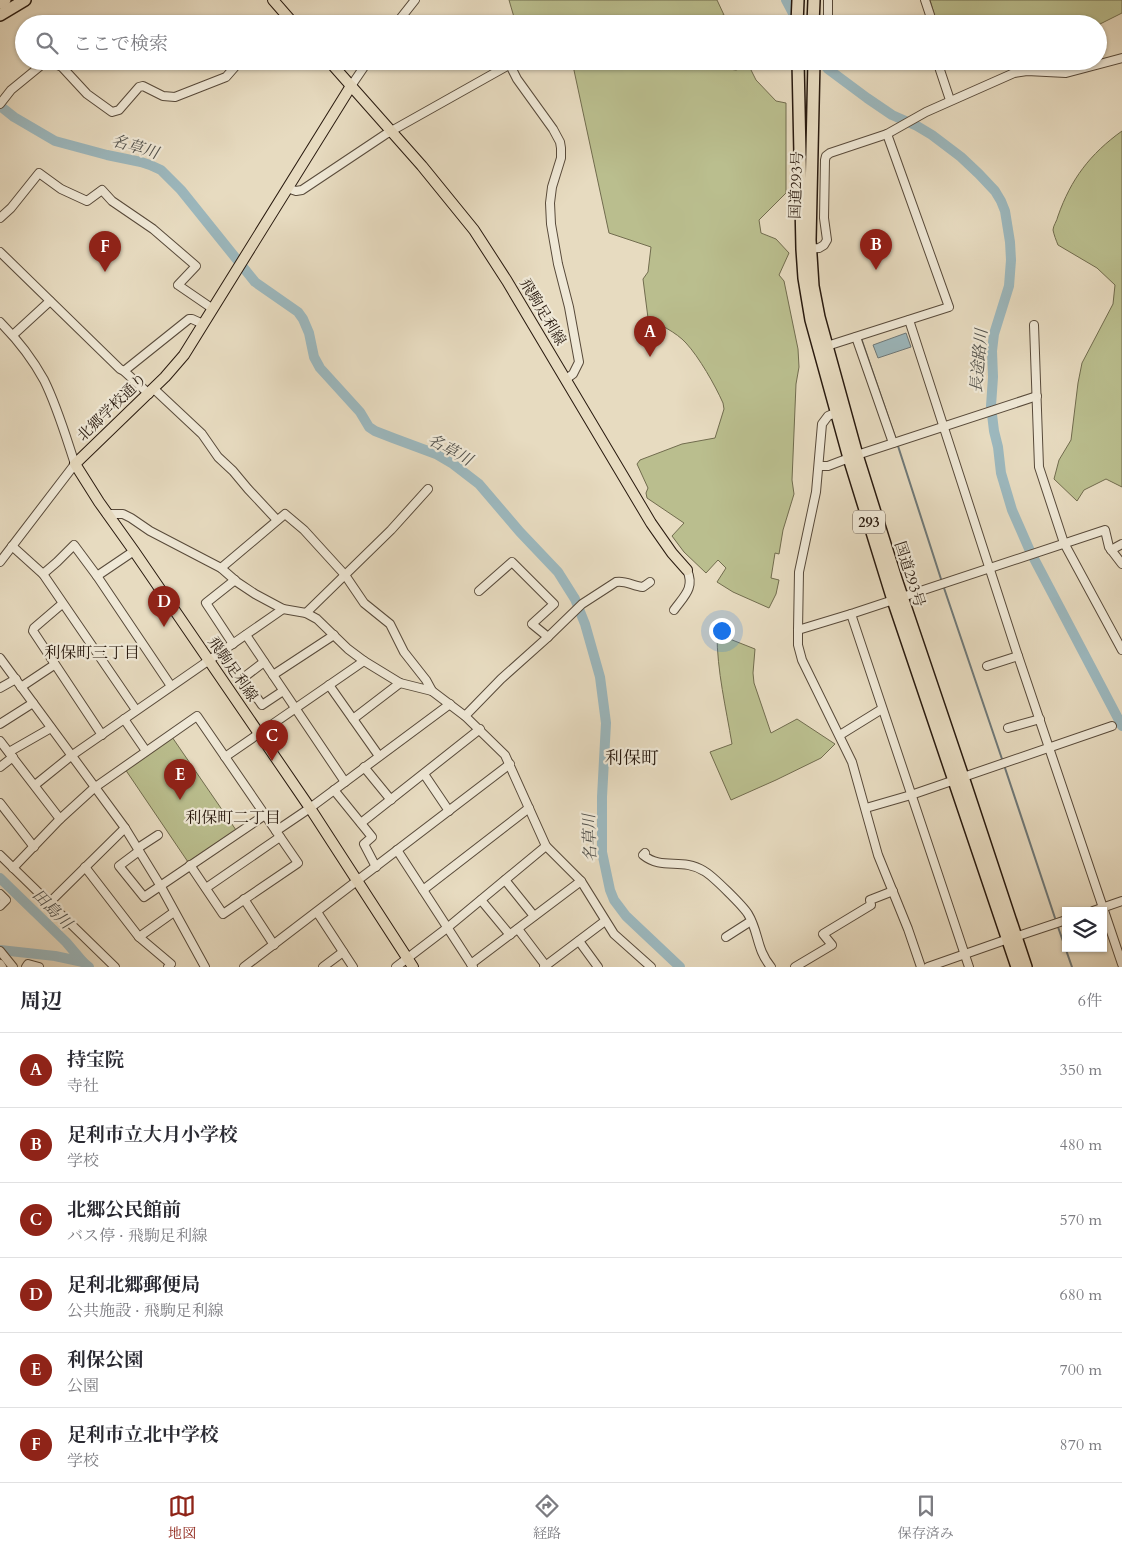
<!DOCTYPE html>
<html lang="ja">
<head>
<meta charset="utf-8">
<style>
  :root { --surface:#fff; --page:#f2f2f3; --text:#2b2b33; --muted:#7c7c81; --line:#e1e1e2; --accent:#8f2418 }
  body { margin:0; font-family:Cardo,"Noto Serif JP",serif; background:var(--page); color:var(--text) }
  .controls { position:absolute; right:15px; bottom:15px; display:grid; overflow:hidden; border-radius:0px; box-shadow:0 1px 4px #0004 }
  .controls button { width:45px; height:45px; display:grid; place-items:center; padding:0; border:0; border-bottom:1px solid var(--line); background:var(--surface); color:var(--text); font:25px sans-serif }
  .you { position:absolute; left:721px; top:630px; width:18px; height:18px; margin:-12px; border:4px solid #fff; border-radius:50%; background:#1a73e8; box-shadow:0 0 0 8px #1a73e833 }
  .badge { display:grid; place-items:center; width:32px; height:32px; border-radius:50%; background:var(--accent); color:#fff; font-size:16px; font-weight:700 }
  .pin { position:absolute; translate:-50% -41px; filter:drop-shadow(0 1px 2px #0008) }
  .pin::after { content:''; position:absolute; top:26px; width:18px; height:15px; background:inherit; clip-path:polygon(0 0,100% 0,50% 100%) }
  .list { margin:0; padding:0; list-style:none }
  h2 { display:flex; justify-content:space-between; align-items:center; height:65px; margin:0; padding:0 20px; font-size:21px }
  h2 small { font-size:16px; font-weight:400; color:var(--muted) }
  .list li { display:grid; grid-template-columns:32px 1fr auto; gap:15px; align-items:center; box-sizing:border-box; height:75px; padding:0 20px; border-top:1px solid var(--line) }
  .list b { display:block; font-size:19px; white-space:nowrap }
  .list p { margin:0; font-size:16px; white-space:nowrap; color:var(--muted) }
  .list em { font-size:16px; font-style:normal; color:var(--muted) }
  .icon { flex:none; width:28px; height:28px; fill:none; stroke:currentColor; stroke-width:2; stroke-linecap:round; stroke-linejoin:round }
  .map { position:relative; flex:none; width:1122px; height:967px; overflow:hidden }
  .search { position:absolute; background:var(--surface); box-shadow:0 1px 4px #0004; left:15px; right:15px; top:15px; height:55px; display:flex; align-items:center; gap:12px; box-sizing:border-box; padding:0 18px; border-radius:28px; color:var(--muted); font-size:19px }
  .sheet { height:515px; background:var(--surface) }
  nav { display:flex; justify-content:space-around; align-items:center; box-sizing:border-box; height:70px; border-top:1px solid var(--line); background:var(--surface); font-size:14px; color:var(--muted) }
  nav a { display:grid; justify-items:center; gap:2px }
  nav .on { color:var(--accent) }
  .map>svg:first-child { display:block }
  .green { fill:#babe8e; stroke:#716c4e }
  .water { fill:#9cb8be; stroke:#6e7878 }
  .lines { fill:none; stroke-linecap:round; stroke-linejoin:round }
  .stream { stroke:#6e7878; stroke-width:2 }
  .river { stroke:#9cb8be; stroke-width:10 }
  .minor-casing { stroke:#584a3a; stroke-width:10 }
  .major-casing { stroke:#28190e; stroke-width:12 }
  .highway-casing { stroke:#28190e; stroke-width:14 }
  .minor { stroke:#efe8d6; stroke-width:8 }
  .major { stroke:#e7dbc0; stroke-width:10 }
  .highway { stroke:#e7dbc0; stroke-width:11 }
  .labels { text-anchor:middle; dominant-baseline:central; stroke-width:4.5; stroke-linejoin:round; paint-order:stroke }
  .shield { fill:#efe8d6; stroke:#64574a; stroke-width:1 }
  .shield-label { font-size:14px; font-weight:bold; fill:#28190e }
  .street-label { font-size:15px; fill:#28190e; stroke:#efe8d6 }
  .water-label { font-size:16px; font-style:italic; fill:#51514c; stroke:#efe8d6 }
  .neighbourhood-label { font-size:16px; fill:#28190e; stroke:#efe8d6 }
  .quarter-label { font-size:18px; fill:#28190e; stroke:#efe8d6 }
</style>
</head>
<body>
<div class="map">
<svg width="1122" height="967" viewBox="0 0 1122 967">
  <rect width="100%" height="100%" fill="#e7dbc0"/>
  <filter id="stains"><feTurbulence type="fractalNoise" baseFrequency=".004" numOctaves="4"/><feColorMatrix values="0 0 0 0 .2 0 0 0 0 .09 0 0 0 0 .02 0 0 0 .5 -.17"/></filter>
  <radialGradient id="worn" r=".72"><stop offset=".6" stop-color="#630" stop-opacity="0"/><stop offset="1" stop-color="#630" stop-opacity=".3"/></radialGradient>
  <g class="green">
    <path d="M509 0H717L724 15 703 19 705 24H516Z"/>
    <path d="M930 0H1122V13L1098 25V24H937Z"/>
    <path d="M572 61H719L722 68 736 70 749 66 756 80 776 101 786 103V193L759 220 761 233 776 239 789 253 779 275 784 281 798 349 799 367 796 384 792 480 794 494 783 530 779 554 775 553 771 578 779 580 776 594 769 608 733 592 717 582 726 568 718 560 706 573 684 552 672 536 684 523 647 498 646 493 648 488 637 464 640 460 682 444 715 438 724 409 723 403C715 385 699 357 686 343 676 332 660 325 648 318L643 279 648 272 651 247 609 233Z"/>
    <path d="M1122 131V487L1106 479 1084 490 1077 501 1054 479 1059 460 1071 440 1078 383 1082 363 1113 304 1115 285 1097 268 1058 245C1056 240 1054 235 1053 230 1053 226 1057 221 1058 216 1071 179 1090 154 1122 131Z"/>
    <path d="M717 634 755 649 753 673 754 683 771 733 797 719 835 744 821 758 776 780 731 800 710 752 732 744C726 708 717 671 717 634Z"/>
    <path d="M172 737 236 830 188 862 125 769Z"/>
  </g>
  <path class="water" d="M906 333 911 347 878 358 873 345Z"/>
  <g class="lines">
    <g class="stream">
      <path d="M861 338 895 437"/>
      <path d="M898 446 941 579"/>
      <path d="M944 588 1002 759"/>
      <path d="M1005 768 1055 918"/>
      <path d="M1058 927 1072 967"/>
    </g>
    <g class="river">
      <path d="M786 0 797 21"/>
      <path d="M821 61 828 69 867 98 892 115 917 126 932 135 961 157 979 174 995 191 1001 201 1005 211 1010 242 1011 260 1009 286 994 334 992 351 993 377 991 406 994 431 998 447 1001 473 1012 510 1030 551 1122 726"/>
      <path d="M0 106 14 117 55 141 107 155 141 162 150 165 161 170 181 190 255 282 298 312 303 319 309 333 314 357 320 368 360 412 369 427 375 431 393 438 436 454 453 464 479 484 520 532 558 572 575 599 585 624 600 677 606 723 602 797V852L610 890 614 900 626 916 680 967"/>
      <path d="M0 878 66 942 83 962"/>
      <path d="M0 950 55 956 83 962 89 967"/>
    </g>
    <defs>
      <g id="minor">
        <path d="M828 0V24"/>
        <path d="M925 0 933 24"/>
        <path d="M396 24 415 0"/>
        <path d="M937 61 950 100"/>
        <path d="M510 65 517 79 553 129 560 142 561 148V158L552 187 550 203 551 224 558 264 569 307 579 362 573 374 566 379"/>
        <path d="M351 86 368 61"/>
        <path d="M0 104 11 90 44 63 50 62 62 67 87 94 112 112 119 110 139 87 143 86 163 96 175 97 226 77 240 61"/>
        <path d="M287 188 296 191 302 190 386 134 516 61"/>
        <path d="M0 218 11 208 39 173 61 189 87 201 102 190 112 201 153 229 196 266 178 285 213 309"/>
        <path d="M807 249 819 248 824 245 827 240 824 218 825 160 826 156 830 153 887 134 926 112 1014 73 1027 71 1066 73 1122 58"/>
        <path d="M0 252 120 369 124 371 149 394"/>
        <path d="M909 320 1016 650 1122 964"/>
        <path d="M0 322C17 339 32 358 44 380 57 406 66 437 75 464L0 562"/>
        <path d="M1034 325 1039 467 1064 543 1122 650"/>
        <path d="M13 335 50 301"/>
        <path d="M856 337 893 443"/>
        <path d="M827 346 949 307 887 134"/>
        <path d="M124 371 189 319H192L203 324"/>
        <path d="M154 389 202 434 218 457 233 471 248 489 277 520"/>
        <path d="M837 412 828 416 822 424 816 492 799 572 798 630V645L802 660 852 762 878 855 908 929 921 967"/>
        <path d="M819 466H828L857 455 1037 396"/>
        <path d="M107 514H123L131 518 150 531 221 568 237 582 255 594 283 609 306 613 317 619 348 649 364 661 400 683 432 691 465 716 505 755 546 846 581 881 614 934 651 967"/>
        <path d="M12 546 43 574 136 710"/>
        <path d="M1111 550 1122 544"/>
        <path d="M221 568 285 514 304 530 345 575 364 603 390 624 404 652 426 680 432 691"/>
        <path d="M43 574 57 562 74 545 97 576 171 686"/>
        <path d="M97 576 134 551"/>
        <path d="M479 591 512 562 554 604 532 624 548 637"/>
        <path d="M62 604 34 628 33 631 102 735"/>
        <path d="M674 610C684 596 695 588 687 570"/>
        <path d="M306 613 391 530 428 489"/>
        <path d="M851 614 969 967"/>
        <path d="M798 630 854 613 1105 530 1109 547 1122 564"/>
        <path d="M246 635 345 782"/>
        <path d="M233 644 206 603 235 580"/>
        <path d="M0 658 125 828 160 885 205 967"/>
        <path d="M264 662 243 678 262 705 283 691"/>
        <path d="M987 666 1018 656"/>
        <path d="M273 675 334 635"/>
        <path d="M329 685 379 756"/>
        <path d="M21 687 54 665"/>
        <path d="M0 688 16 679"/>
        <path d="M465 716 501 679 548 637 582 604 616 582C625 580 633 586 643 587L650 582"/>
        <path d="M124 719 146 751"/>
        <path d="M353 719 400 683"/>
        <path d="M0 724 33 703"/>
        <path d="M1008 728 1040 719"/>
        <path d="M840 735 882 709"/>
        <path d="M0 741 60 819"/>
        <path d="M9 752 51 728"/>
        <path d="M225 757 364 661"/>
        <path d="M0 767 13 757"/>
        <path d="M364 767 391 800"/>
        <path d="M424 774 449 811"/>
        <path d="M35 785 71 756 283 609"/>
        <path d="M334 790 372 837 364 844 376 867"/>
        <path d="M0 803 34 847"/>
        <path d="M866 808 911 795 1112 726"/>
        <path d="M361 823 480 729"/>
        <path d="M276 831 310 808 450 704"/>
        <path d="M138 848 158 835"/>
        <path d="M397 850 473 967"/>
        <path d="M139 851 119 866 144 897 265 815"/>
        <path d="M645 853 643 855C663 871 681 857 704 871 713 876 743 906 748 914 759 932 756 949 771 967"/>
        <path d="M0 855 115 967"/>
        <path d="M85 867 139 937 174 912"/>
        <path d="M13 868 60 819 94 788 197 716 298 863 223 914 190 865"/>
        <path d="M505 880 534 916"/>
        <path d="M206 888 280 837"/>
        <path d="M423 890 529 808"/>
        <path d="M0 894 6 900 0 906"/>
        <path d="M244 899 274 945"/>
        <path d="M481 900 510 935"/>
        <path d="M49 903 125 828"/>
        <path d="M1093 911 1122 901"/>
        <path d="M317 912 353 967"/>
        <path d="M518 929 546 966"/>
        <path d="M139 937 171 964 168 967"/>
        <path d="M726 937 751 921"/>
        <path d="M1015 937 1066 920"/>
        <path d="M579 941 598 967"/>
        <path d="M0 951 13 967"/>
        <path d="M0 964 2 967"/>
        <path d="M471 964 581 881"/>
        <path d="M26 967 28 964 39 967"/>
        <path d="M244 967 510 764"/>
        <path d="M323 967 343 952"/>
        <path d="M396 967 447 928 546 846"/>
        <path d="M544 967 605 921"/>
        <path d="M795 967 832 945 823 934 871 905 870 900 893 891"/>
        <path d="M928 967 1008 939"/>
      </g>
      <g id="major">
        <path d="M273 0 294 24"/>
        <path d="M329 61 422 166 474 230 507 281 651 523 672 553 687 570"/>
        <path d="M351 86 184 355 165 377 75 464 99 502 134 551 310 808 413 967"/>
      </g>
      <g id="highway">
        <path d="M0 3 5 0"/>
        <path d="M0 15 25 0"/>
        <path d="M797 24 798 0"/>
        <path d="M813 24 814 0"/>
        <path d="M798 61 802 249 804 278 811 320 849 458 893 600 1017 967"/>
        <path d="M814 61 810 240 813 286 819 317 857 455 896 579 963 777 1026 967"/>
      </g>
    </defs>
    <use href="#minor" class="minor-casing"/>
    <use href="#major" class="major-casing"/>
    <use href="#highway" class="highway-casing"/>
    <use href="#minor" class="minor"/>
    <use href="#major" class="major"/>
    <use href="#highway" class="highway"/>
  </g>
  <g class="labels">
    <rect class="shield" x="853" y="510.5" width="32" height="23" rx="4"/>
    <g class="shield-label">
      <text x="869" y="522">293</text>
    </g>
    <g class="street-label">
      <text transform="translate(796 185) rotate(-88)">国道293号</text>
      <text transform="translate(543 312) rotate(59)">飛駒足利線</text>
      <text transform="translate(112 407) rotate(-44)">北郷学校通り</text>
      <text transform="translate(910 574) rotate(72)">国道293号</text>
      <text transform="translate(233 669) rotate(55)">飛駒足利線</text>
    </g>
    <g class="water-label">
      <text transform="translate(135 147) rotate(17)">名草川</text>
      <text transform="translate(979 361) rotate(-85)">長途路川</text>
      <text transform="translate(450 450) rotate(29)">名草川</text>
      <text transform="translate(590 838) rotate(-92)">名草川</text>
      <text transform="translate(52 909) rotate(45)">田島川</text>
    </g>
    <g class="neighbourhood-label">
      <text x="92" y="653">利保町三丁目</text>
      <text x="233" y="818">利保町二丁目</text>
    </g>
    <g class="quarter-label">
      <text x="632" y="758">利保町</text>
    </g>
  </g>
  <rect width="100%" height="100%" filter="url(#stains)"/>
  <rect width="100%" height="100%" fill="url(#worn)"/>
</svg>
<div class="controls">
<button><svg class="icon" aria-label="layers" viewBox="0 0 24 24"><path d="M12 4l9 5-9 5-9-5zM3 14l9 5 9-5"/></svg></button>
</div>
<div class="you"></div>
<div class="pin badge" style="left:650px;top:357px">A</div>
<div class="pin badge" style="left:876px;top:270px">B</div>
<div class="pin badge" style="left:272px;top:761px">C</div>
<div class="pin badge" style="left:164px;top:627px">D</div>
<div class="pin badge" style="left:180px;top:800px">E</div>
<div class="pin badge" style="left:105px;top:272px">F</div>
<div class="search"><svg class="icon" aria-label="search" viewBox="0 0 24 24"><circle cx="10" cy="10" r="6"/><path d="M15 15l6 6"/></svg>ここで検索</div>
</div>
<section class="sheet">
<h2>周辺<small>6件</small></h2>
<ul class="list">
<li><span class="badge">A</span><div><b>持宝院</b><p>寺社</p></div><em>350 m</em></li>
<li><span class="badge">B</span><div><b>足利市立大月小学校</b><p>学校</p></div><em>480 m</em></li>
<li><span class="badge">C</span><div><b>北郷公民館前</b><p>バス停 · 飛駒足利線</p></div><em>570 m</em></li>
<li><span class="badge">D</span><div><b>足利北郷郵便局</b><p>公共施設 · 飛駒足利線</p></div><em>680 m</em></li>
<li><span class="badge">E</span><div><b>利保公園</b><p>公園</p></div><em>700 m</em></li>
<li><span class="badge">F</span><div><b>足利市立北中学校</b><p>学校</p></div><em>870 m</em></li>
</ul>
</section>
<nav>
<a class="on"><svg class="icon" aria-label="map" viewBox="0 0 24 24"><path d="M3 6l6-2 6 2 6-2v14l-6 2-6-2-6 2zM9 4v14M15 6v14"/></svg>地図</a>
<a><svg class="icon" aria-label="directions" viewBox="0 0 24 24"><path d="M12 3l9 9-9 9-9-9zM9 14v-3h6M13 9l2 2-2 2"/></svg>経路</a>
<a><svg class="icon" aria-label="saved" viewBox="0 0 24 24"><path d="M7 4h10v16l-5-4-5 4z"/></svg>保存済み</a>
</nav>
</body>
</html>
